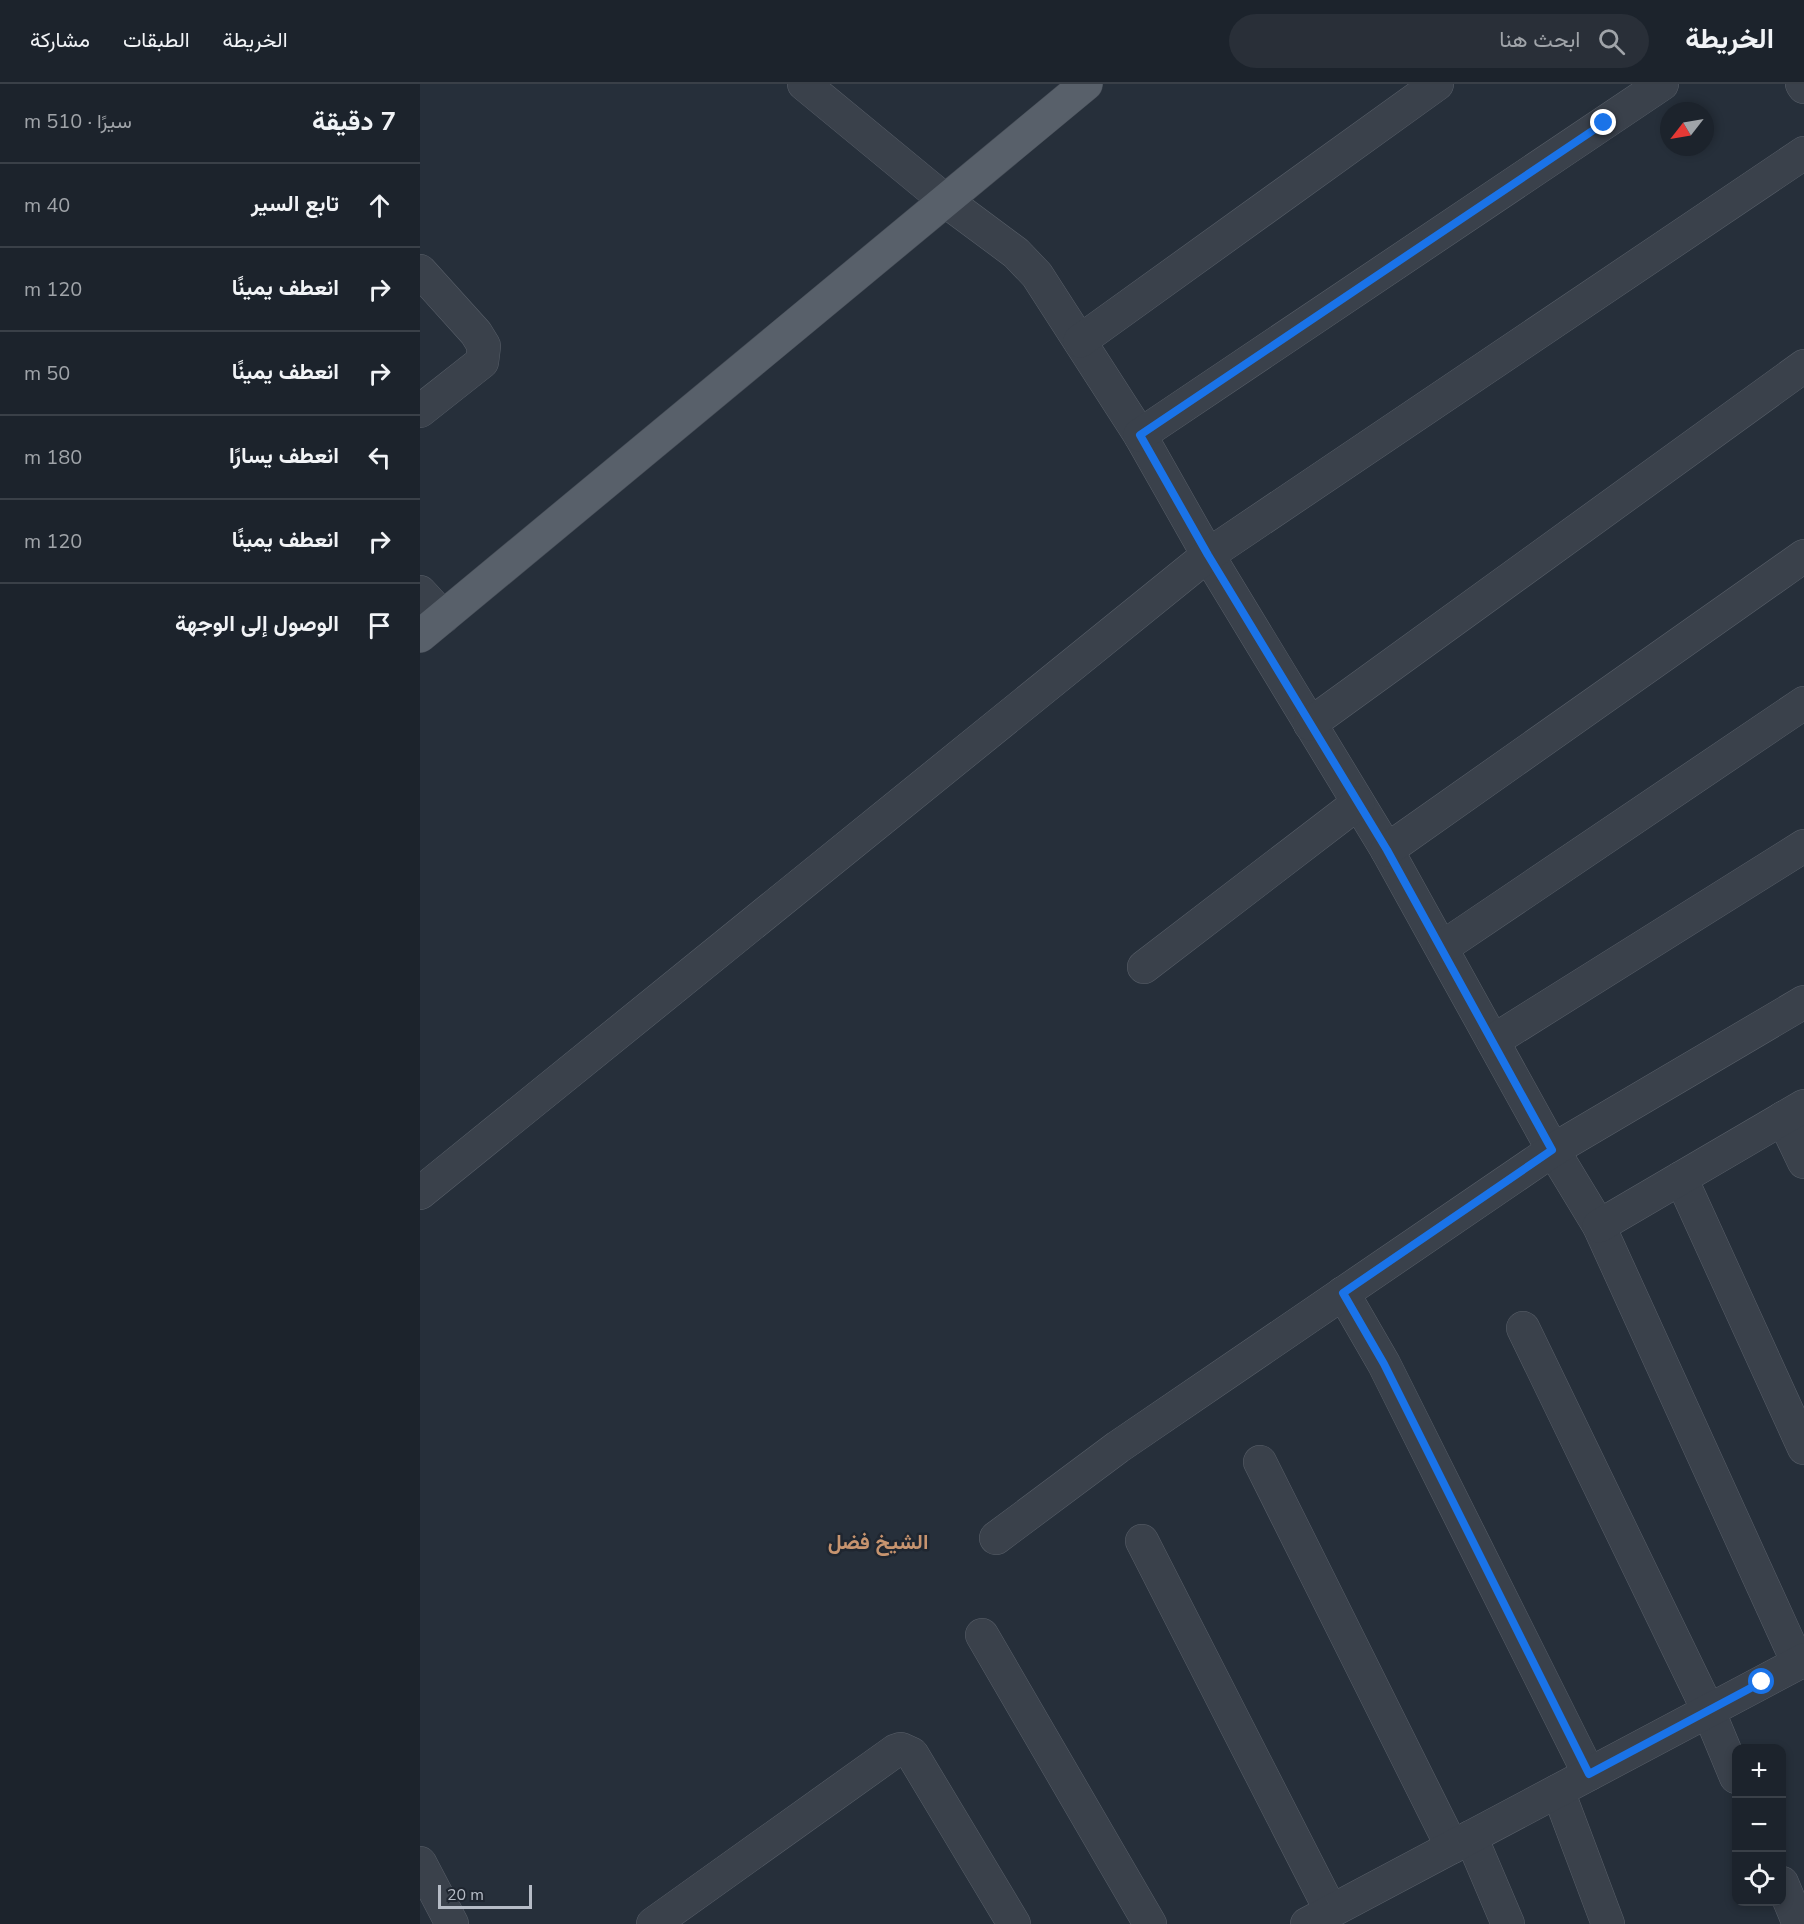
<!DOCTYPE html>
<html lang="ar">
<head>
<meta charset="utf-8">
<style>
  :root { --surface:#1c232c; --page:#292f38; --text:#f1f3f6; --muted:#a0a4a9; --line:#3a4048 }
  body { margin:0; font-family:"Nunito Sans",Vazirmatn,sans-serif; background:var(--page); color:var(--text); direction:rtl }
  .controls { position:absolute; right:18px; bottom:18px; display:grid; overflow:hidden; border-radius:12px; box-shadow:0 3px 9px #0003 }
  .controls button { width:54px; height:54px; display:grid; place-items:center; padding:0; border:0; border-bottom:2px solid var(--line); background:var(--surface); color:var(--text); font:30px sans-serif }
  .compass { position:absolute; left:1240px; top:18px; width:54px; height:54px; border-radius:50%; background:var(--surface); box-shadow:0 3px 9px #0003; rotate:239deg }
  .scale { position:absolute; left:18px; bottom:15px; width:94px; box-sizing:border-box; padding-left:6px; border:3px solid #b6bcc6; border-top:0; font-size:16px; line-height:21px; white-space:nowrap; color:#b6bcc6; -webkit-text-stroke:4px #1f2630; paint-order:stroke }
  .stop { position:absolute; width:18px; height:18px; margin:-14px; border:4px solid #1a73e8; border-radius:50%; background:#fff }
  .stop.end { background:#1a73e8; border-color:#fff; box-shadow:0 2px 6px #0008 }
  .list { margin:0; padding:0; list-style:none }
  h2 { display:flex; justify-content:space-between; align-items:center; height:78px; margin:0; padding:0 24px; font-size:26px }
  h2 small { font-size:20px; font-weight:400; color:var(--muted) }
  .list li { display:grid; grid-template-columns:39px 1fr auto; gap:18px; align-items:center; box-sizing:border-box; height:84px; padding:0 24px; border-top:2px solid var(--line) }
  .list b { display:block; font-size:22px; white-space:nowrap }
  .list em { font-size:20px; font-style:normal; color:var(--muted) }
  .icon { flex:none; width:33px; height:33px; fill:none; stroke:currentColor; stroke-width:2; stroke-linecap:round; stroke-linejoin:round }
  .map { position:relative; flex:none; width:1384px; height:1840px; overflow:hidden; direction:ltr }
  header { display:flex; align-items:center; gap:36px; box-sizing:border-box; height:84px; padding:0 30px; background:var(--surface); border-bottom:2px solid var(--line) }
  header strong { font-size:28px }
  nav { display:flex; gap:33px; margin-inline-start:auto; font-size:21px }
  .search { width:420px; height:54px; background:var(--page); display:flex; align-items:center; gap:15px; box-sizing:border-box; padding:0 21px; border-radius:33px; color:var(--muted); font-size:22px }
  main { display:flex }
  aside { flex:1; background:var(--surface) }
  .map>svg:first-child { display:block }
  .lines { fill:none; stroke-linecap:round; stroke-linejoin:round }
  .minor-casing { stroke:#585f69; stroke-width:34 }
  .major-casing { stroke:#434a54; stroke-width:34 }
  .minor { stroke:#3a414b; stroke-width:33 }
  .major { stroke:#58606a; stroke-width:33 }
  .route { stroke:#1a73e8; stroke-width:8 }
  .labels { text-anchor:middle; dominant-baseline:central; stroke-width:5; stroke-linejoin:round; paint-order:stroke }
  .quarter-label { font-size:21px; font-weight:bold; fill:#c7946f; stroke:#1f2630 }
</style>
</head>
<body>
<header>
<strong>الخريطة</strong>
<div class="search"><svg class="icon" aria-label="search" viewBox="0 0 24 24"><circle cx="10" cy="10" r="6"/><path d="M15 15l6 6"/></svg>ابحث هنا</div>
<nav><a>الخريطة</a><a>الطبقات</a><a>مشاركة</a></nav>
</header>
<main>
<div class="map">
<svg width="1384" height="1840" viewBox="0 0 1384 1840">
  <rect width="100%" height="100%" fill="#262f3a"/>
  <g class="lines">
    <defs>
      <g id="minor">
        <path d="M384 0 526 117 596 169 617 191 720 351 788 471 967 766 1133 1066 1179 1142 1378 1579"/>
        <path d="M1382 0 1384 3"/>
        <path d="M0 187 56 249 64 262 62 278 0 327"/>
        <path d="M660 257 1017 0"/>
        <path d="M720 351 1242 0"/>
        <path d="M0 508 23 533"/>
        <path d="M890 640 1384 282"/>
        <path d="M967 766 1384 472"/>
        <path d="M1023 863 1384 619"/>
        <path d="M724 883 938 719"/>
        <path d="M1073 957 1384 762"/>
        <path d="M1363 1034 1384 1078"/>
        <path d="M1261 1094 1384 1364"/>
        <path d="M0 1109 788 471 1384 69"/>
        <path d="M1179 1142 1384 1022"/>
        <path d="M923 1209 964 1280 1169 1690"/>
        <path d="M1103 1244 1289 1628 1316 1693"/>
        <path d="M840 1378 1032 1763"/>
        <path d="M576 1454 698 1363 1133 1066 1384 918"/>
        <path d="M722 1457 911 1827"/>
        <path d="M562 1551 730 1840"/>
        <path d="M1138 1707 1188 1840"/>
        <path d="M1051 1753 1088 1840"/>
        <path d="M0 1779 32 1840"/>
        <path d="M1362 1799 1379 1840"/>
        <path d="M233 1840 475 1667 481 1665 492 1670 594 1840"/>
        <path d="M887 1840 1384 1576"/>
      </g>
      <path id="major" d="M0 552 666 0"/>
    </defs>
    <use href="#minor" class="minor-casing"/>
    <use href="#major" class="major-casing"/>
    <use href="#minor" class="minor"/>
    <use href="#major" class="major"/>
  </g>
  <g class="lines">
    <path class="route" d="M1184 39 720 351 788 471 967 766 1132 1066 923 1209 964 1280 1169 1690 1342 1598"/>
  </g>
  <g class="labels">
    <g class="quarter-label">
      <text x="458" y="1458">الشيخ فضل</text>
    </g>
  </g>
</svg>
<div class="controls">
<button>+</button>
<button>−</button>
<button><svg class="icon" aria-label="locate" viewBox="0 0 24 24"><circle cx="12" cy="12" r="6"/><path d="M12 2v4M12 18v4M2 12h4M18 12h4"/></svg></button>
</div>
<svg class="compass" viewBox="-18 -18 36 36"><path d="M0-13l5 13h-10z" fill="#e53935"/><path d="M0 13l5-13h-10z" fill="#a0a4a9"/></svg>
<div class="scale">20 m</div>
<div class="stop" style="left:1342px;top:1598px"></div>
<div class="stop end" style="left:1184px;top:39px"></div>
</div>
<aside>
<h2>7 دقيقة<small>سيرًا · 510 m</small></h2>
<ul class="list">
<li><svg class="icon" aria-label="ahead" viewBox="0 0 24 24"><path d="M12 20V5M6 11l6-6 6 6"/></svg><div><b>تابع السير</b></div><em>40 m</em></li>
<li><svg class="icon" aria-label="right" viewBox="0 0 24 24"><path d="M7 20v-9h11M14 6l5 5-5 5"/></svg><div><b>انعطف يمينًا</b></div><em>120 m</em></li>
<li><svg class="icon" aria-label="right" viewBox="0 0 24 24"><path d="M7 20v-9h11M14 6l5 5-5 5"/></svg><div><b>انعطف يمينًا</b></div><em>50 m</em></li>
<li><svg class="icon" aria-label="left" viewBox="0 0 24 24"><path d="M17 20v-9H6M10 6l-5 5 5 5"/></svg><div><b>انعطف يسارًا</b></div><em>180 m</em></li>
<li><svg class="icon" aria-label="right" viewBox="0 0 24 24"><path d="M7 20v-9h11M14 6l5 5-5 5"/></svg><div><b>انعطف يمينًا</b></div><em>120 m</em></li>
<li><svg class="icon" aria-label="arrive" viewBox="0 0 24 24"><path d="M6 21V4h12l-3 4 3 4H6"/></svg><div><b>الوصول إلى الوجهة</b></div></li>
</ul>
</aside>
</main>
</body>
</html>
